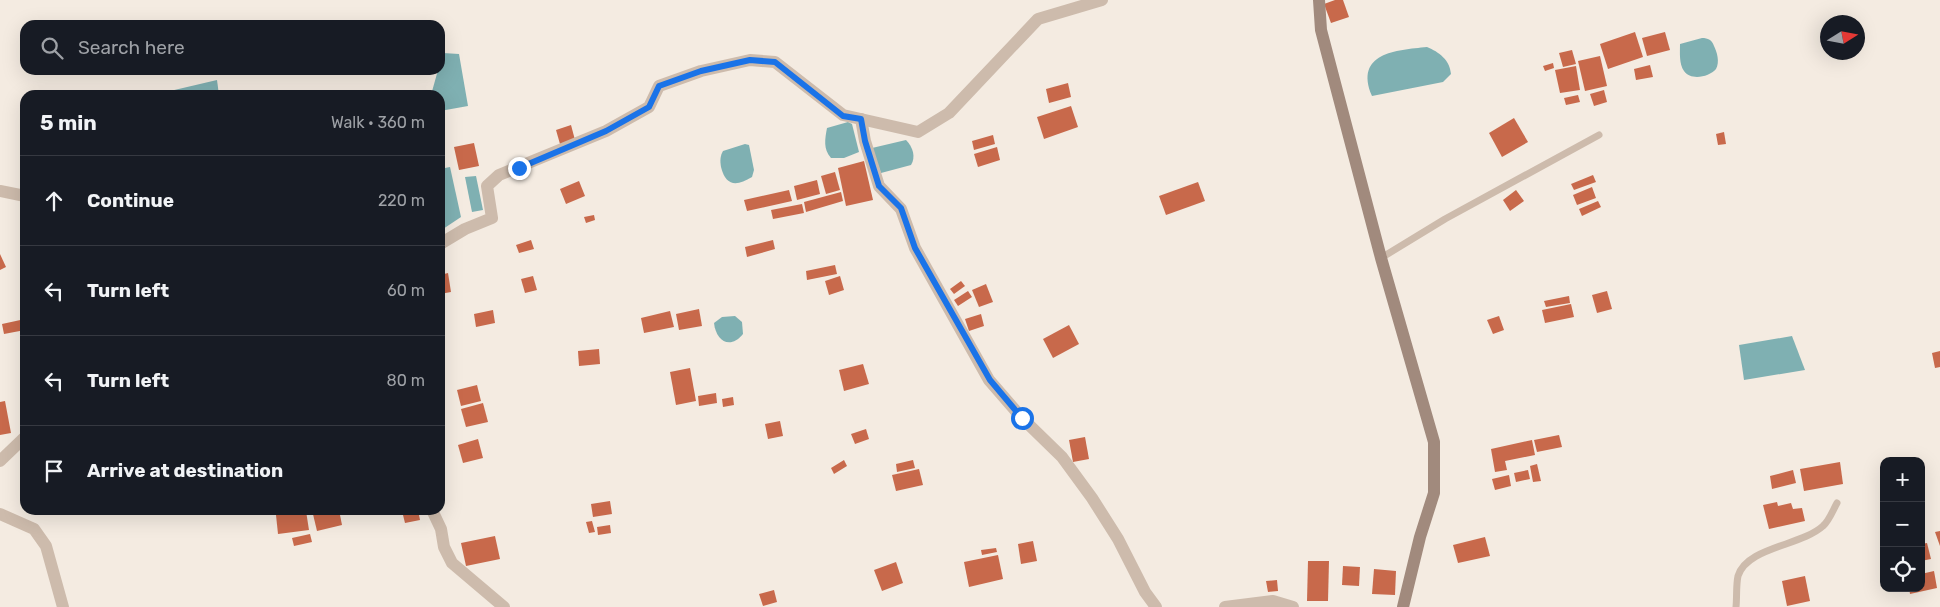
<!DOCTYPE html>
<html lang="en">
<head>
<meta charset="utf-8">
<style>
  :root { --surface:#171b24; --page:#242831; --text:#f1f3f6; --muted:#9ea1a6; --line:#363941 }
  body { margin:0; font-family:Rubik,sans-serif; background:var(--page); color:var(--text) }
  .controls { position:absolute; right:15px; bottom:15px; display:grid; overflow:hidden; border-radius:10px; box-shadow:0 5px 20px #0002 }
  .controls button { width:45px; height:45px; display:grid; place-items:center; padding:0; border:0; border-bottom:1px solid var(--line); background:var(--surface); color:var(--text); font:25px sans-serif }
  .compass { position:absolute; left:1820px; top:15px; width:45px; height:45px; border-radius:50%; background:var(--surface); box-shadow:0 5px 20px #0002; rotate:79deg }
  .stop { position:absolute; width:15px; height:15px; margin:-11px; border:4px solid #1a73e8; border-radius:50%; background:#fff }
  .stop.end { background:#1a73e8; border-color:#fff; box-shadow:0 1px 5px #0008 }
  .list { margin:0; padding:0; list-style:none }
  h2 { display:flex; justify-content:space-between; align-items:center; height:65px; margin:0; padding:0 20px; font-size:21px }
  h2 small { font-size:16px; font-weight:400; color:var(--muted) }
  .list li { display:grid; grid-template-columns:32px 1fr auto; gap:15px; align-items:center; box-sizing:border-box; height:90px; padding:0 20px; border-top:1px solid var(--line) }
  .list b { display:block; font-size:19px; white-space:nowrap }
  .list em { font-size:16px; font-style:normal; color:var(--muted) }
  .icon { flex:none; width:28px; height:28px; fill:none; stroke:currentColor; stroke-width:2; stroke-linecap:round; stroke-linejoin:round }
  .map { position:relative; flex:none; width:1940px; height:607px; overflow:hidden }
  .search { position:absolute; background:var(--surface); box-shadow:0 5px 20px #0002; left:20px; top:20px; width:425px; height:55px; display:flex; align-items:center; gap:12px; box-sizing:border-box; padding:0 18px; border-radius:15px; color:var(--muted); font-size:19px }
  .panel { position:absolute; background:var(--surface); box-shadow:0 5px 20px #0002; left:20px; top:90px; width:425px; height:425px; border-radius:15px }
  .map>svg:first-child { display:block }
  .water { fill:#7fb0b2 }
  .building { fill:#c8694b }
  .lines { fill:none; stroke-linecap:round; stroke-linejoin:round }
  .lane { stroke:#cdbbac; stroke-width:7 }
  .street { stroke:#cdbbac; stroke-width:12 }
  .secondary { stroke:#a18a7d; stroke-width:12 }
  .route { stroke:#1a73e8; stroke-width:6 }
</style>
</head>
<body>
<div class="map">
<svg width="1940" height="607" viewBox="0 0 1940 607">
  <rect width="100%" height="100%" fill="#f4ebe1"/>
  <g class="water">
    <path d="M1702 38C1708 38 1712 40 1714 46 1717 52 1720 62 1716 69 1709 77 1691 81 1684 71 1679 64 1680 53 1680 44Z"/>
    <path d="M1427 47C1439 52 1450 60 1451 74L1443 82 1372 96C1354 53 1396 50 1427 47Z"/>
    <path d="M443 53 459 54 468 106 440 111V95H431L438 70H440Z"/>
    <path d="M217 80 219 95H153Z"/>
    <path d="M848 122 852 124 859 152 844 158H831C823 149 825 139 827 128Z"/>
    <path d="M906 140C913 147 916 157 911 165L881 173 872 148Z"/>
    <path d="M745 144 749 145 754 170 752 177C737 186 726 187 721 167 720 161 720 156 723 151Z"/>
    <path d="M450 167 461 217 440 231V169Z"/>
    <path d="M476 176 483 210 472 212 465 177Z"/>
    <path d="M735 316 742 322 743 334C730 350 716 341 714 323L722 317Z"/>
    <path d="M1792 336 1805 370 1744 380 1739 345Z"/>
  </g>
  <g class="building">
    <path d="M1335 0H1343L1349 17 1331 23 1324 4Z"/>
    <path d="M1635 32 1643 57 1608 69 1600 44Z"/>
    <path d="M1665 32 1670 50 1647 56 1642 38Z"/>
    <path d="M1572 50 1576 64 1563 67 1559 53Z"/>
    <path d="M1600 56 1607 86 1585 91 1578 61Z"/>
    <path d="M1553 63 1554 68 1545 71 1543 66Z"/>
    <path d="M1650 65 1653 77 1636 80 1634 69Z"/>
    <path d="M1576 66 1580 90 1560 93 1555 70Z"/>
    <path d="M1068 83 1071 97 1049 103 1046 89Z"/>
    <path d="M1604 90 1607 102 1594 106 1590 94Z"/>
    <path d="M1578 95 1580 102 1566 105 1564 98Z"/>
    <path d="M1071 106 1078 127 1044 139 1037 117Z"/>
    <path d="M1514 118 1528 142 1502 157 1489 133Z"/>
    <path d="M571 125 575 140 560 144 556 130Z"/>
    <path d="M1724 132 1726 144 1718 145 1716 134Z"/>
    <path d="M993 135 995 144 974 150 972 141Z"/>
    <path d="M474 143 479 166 459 170 454 147Z"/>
    <path d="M997 147 1000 160 978 167 974 154Z"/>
    <path d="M864 161 873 200 846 206 838 168Z"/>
    <path d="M835 172 840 190 826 194 821 176Z"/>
    <path d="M1593 175 1596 182 1574 190 1571 184Z"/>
    <path d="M817 180 820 194 797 200 794 186Z"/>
    <path d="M579 181 585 196 566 204 560 189Z"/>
    <path d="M1198 182 1205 201 1166 215 1159 196Z"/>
    <path d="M1592 187 1596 198 1577 205 1573 195Z"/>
    <path d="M789 190 792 201 747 211 744 200Z"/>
    <path d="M1516 190 1524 201 1510 211 1503 200Z"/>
    <path d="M841 192 843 201 806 212 804 202Z"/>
    <path d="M1598 201 1601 207 1582 216 1579 209Z"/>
    <path d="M802 204 804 213 773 219 771 210Z"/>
    <path d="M594 215 595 220 586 223 584 217Z"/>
    <path d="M531 240 534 249 519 253 516 245Z"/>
    <path d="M773 240 775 249 747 257 745 247Z"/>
    <path d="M0 254 6 267 0 270Z"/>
    <path d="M835 265 837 274 807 280 806 271Z"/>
    <path d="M448 273 451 292 440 294V275Z"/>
    <path d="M533 276 537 290 525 293 521 279Z"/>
    <path d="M840 276 844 290 829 295 825 281Z"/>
    <path d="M961 281 965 286 954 294 950 289Z"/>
    <path d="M986 284 993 302 979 307 972 290Z"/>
    <path d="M968 291 972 297 958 306 954 300Z"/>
    <path d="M1607 291 1612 309 1597 313 1592 295Z"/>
    <path d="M1569 296 1570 303 1546 307 1544 301Z"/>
    <path d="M1571 304 1574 317 1545 323 1542 310Z"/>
    <path d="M699 309 702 326 679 330 676 314Z"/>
    <path d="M493 310 495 323 476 327 474 314Z"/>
    <path d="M670 311 674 327 644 333 641 318Z"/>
    <path d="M981 314 984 326 969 331 965 319Z"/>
    <path d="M1499 316 1504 330 1493 334 1487 320Z"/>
    <path d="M25 319V330L4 334 2 324Z"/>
    <path d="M1069 325 1079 344 1053 358 1043 339Z"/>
    <path d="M599 349 600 364 579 366 578 351Z"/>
    <path d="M1940 351V367L1935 368 1932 353Z"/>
    <path d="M863 364 869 384 844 391 839 370Z"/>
    <path d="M690 368 696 401 676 405 670 372Z"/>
    <path d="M477 385 481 401 461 406 457 390Z"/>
    <path d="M716 393 717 403 699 406 698 396Z"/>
    <path d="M733 397 734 405 723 407 722 399Z"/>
    <path d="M5 401 11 433 0 435V402Z"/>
    <path d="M483 403 488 422 466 427 461 409Z"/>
    <path d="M780 421 783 436 768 439 765 424Z"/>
    <path d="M866 429 869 439 855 444 851 434Z"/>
    <path d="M1559 435 1562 447 1537 452 1534 440Z"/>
    <path d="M1085 437 1089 459 1073 462 1069 440Z"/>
    <path d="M478 439 483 458 463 463 458 445Z"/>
    <path d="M1532 440 1535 455 1505 461 1507 470 1495 472 1491 449Z"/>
    <path d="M844 460 847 466 834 474 831 468Z"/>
    <path d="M913 460 915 468 897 472 896 464Z"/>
    <path d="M1840 462 1843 484 1804 491 1800 469Z"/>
    <path d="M1537 464 1541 481 1533 482 1530 466Z"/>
    <path d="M919 469 923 485 896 491 892 475Z"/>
    <path d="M1528 470 1530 479 1516 482 1514 473Z"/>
    <path d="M1793 470 1796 483 1772 489 1770 476Z"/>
    <path d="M1509 475 1511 486 1495 490 1492 479Z"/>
    <path d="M610 501 612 514 593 517 591 504Z"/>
    <path d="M1777 502 1778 506 1791 503 1793 509 1802 508 1805 521 1769 529 1763 505Z"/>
    <path d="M312 510H339L342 525 317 531Z"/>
    <path d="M410 510H418L420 520 405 523 402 511Z"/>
    <path d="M306 511 309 530 278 534 276 515Z"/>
    <path d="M592 521 595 532 589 533 586 522Z"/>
    <path d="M610 525 611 533 598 535 597 527Z"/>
    <path d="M1940 531V546L1935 532Z"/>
    <path d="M310 534 312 542 294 546 292 538Z"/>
    <path d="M495 536 500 559 466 566 461 543Z"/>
    <path d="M1485 537 1490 556 1458 563 1453 545Z"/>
    <path d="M1033 541 1037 561 1021 564 1018 544Z"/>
    <path d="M1927 543 1931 559 1921 561V544Z"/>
    <path d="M996 548 997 552 982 555 981 550Z"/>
    <path d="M998 555 1003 579 969 587 964 562Z"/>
    <path d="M1308 561H1329L1328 601H1307Z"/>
    <path d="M896 562 903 583 882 591 874 570Z"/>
    <path d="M1343 566 1360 567 1359 586 1342 585Z"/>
    <path d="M1374 569 1396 571 1395 595 1372 594Z"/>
    <path d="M1934 571 1937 588 1910 594 1909 588H1921V574Z"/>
    <path d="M1805 576 1810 601 1787 606 1782 581Z"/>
    <path d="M1277 580 1278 591 1268 592 1266 581Z"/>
    <path d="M774 590 777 602 763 606 759 594Z"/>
  </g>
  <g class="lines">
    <g class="lane">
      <path d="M1381 258 1445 219 1599 135"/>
      <path d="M1736 607C1737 597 1736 585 1738 576 1747 547 1801 546 1823 526 1829 521 1833 510 1837 503"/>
    </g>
    <g class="street">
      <path d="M861 119 865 141 879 186 901 209 915 248 989 380 1022 418 1062 457 1092 498 1118 539 1145 592 1156 607"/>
      <path d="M0 191 25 196"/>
      <path d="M440 244 465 229 492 218 487 186 499 175 606 131 649 107 659 86 701 71 750 60 775 62 843 115 918 132 949 113 1038 19 1102 0"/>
      <path d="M0 461 25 437"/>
      <path d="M432 510 441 529 444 547 452 563 504 607"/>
      <path d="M0 514 34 529 46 546 63 607"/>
      <path d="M1225 607 1273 601 1293 607"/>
    </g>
    <path class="secondary" d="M1319 0 1321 30 1381 258 1434 442V493L1420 537 1403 607"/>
  </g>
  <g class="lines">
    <path class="route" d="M519 168 606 131 649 107 659 86 701 71 750 60 775 62 843 116 861 119 865 141 879 186 901 208 915 248 990 380 1022 418"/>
  </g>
</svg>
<div class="controls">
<button>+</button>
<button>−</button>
<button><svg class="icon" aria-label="locate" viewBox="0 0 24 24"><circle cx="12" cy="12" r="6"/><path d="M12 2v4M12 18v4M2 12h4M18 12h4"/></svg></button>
</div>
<svg class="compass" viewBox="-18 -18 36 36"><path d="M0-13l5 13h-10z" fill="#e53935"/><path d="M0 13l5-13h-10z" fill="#9ea1a6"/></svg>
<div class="stop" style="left:1022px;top:418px"></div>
<div class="stop end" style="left:519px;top:168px"></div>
<div class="search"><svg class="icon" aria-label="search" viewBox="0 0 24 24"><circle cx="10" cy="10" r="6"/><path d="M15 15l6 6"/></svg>Search here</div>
<section class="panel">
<h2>5 min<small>Walk · 360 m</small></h2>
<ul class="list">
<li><svg class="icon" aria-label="ahead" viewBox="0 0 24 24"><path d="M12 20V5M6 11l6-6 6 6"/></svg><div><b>Continue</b></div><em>220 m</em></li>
<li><svg class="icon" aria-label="left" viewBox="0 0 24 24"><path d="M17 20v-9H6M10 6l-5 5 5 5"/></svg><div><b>Turn left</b></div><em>60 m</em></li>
<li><svg class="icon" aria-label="left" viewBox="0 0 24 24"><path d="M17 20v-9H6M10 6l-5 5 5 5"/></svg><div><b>Turn left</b></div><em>80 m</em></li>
<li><svg class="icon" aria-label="arrive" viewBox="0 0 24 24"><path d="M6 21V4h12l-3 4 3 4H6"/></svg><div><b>Arrive at destination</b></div></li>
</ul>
</section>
</div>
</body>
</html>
